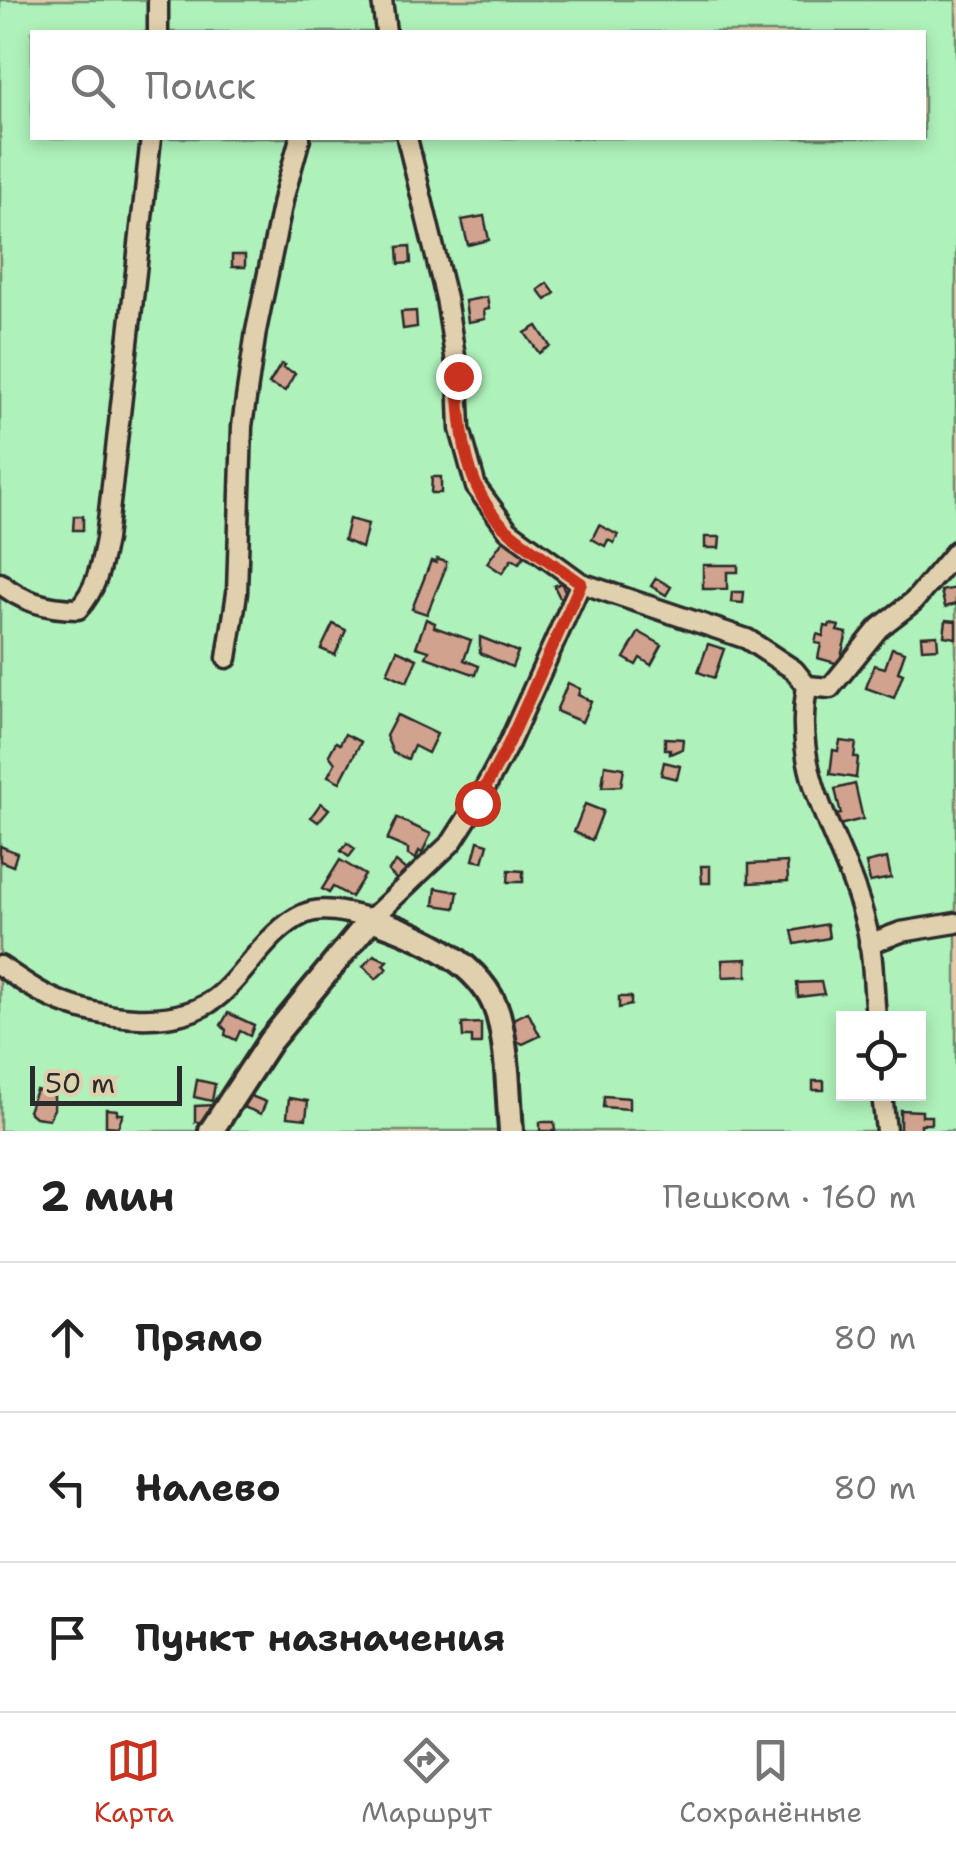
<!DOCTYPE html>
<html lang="ru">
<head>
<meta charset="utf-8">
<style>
  :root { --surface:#fff; --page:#f2f2f2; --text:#222; --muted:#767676; --line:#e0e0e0; --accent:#c8321e }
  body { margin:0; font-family:"Shantell Sans",sans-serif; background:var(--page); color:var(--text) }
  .controls { position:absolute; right:30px; bottom:30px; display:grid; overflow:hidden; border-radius:0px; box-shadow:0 5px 15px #0003 }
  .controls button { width:90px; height:90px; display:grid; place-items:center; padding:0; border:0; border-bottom:2px solid var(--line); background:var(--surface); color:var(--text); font:50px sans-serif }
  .scale { position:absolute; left:30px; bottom:25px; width:152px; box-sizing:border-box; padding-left:10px; border:5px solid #2b2b2b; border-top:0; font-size:28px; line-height:35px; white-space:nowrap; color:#2b2b2b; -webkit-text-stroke:8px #e1d0ad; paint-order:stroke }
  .stop { position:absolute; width:30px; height:30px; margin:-22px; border:8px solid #c8321e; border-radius:50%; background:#fff }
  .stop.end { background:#c8321e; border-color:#fff; box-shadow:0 2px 10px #0008 }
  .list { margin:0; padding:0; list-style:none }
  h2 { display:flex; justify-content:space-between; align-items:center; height:130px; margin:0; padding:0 40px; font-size:42px }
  h2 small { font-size:32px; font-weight:400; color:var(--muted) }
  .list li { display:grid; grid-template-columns:65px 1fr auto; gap:30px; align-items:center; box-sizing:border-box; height:150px; padding:0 40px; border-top:2px solid var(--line) }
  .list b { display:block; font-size:38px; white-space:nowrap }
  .list em { font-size:32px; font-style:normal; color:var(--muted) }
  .icon { flex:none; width:55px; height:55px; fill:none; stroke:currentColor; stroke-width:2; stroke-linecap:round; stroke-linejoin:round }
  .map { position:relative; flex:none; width:956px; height:1131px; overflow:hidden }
  .search { position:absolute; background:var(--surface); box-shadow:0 5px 15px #0003; left:30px; right:30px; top:30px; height:110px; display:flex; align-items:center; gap:25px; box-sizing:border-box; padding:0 35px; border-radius:0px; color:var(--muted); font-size:38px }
  .sheet { height:580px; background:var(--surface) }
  nav { display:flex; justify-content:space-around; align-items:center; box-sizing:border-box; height:140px; border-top:2px solid var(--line); background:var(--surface); font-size:28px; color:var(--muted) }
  nav a { display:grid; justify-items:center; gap:5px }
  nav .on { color:var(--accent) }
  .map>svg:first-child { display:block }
  .green { fill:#aef1ba; stroke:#6c8e72; stroke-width:2.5; fill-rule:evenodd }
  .building { fill:#d1a38e; stroke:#2b2b2b; stroke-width:2.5 }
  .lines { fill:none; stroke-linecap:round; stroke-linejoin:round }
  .minor-casing { stroke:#2b2b2b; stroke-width:25 }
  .tertiary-casing { stroke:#2b2b2b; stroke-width:30 }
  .minor { stroke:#e1d0ad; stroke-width:18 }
  .tertiary { stroke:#e1d0ad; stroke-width:22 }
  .route { stroke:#c8321e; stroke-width:12 }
</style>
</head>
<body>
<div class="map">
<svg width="956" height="1131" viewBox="0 0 956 1131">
  <rect width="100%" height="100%" fill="#e4c8a8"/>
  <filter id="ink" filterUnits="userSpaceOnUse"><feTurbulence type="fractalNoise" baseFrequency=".01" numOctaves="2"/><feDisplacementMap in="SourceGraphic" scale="20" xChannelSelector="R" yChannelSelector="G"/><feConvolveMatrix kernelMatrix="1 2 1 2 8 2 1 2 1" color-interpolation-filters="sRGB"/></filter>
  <g filter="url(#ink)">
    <path class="green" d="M0 0H956V1131H0ZM32 32H924V138H32ZM844 1018H918V1094H844Z"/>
    <g class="building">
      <path d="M484 216 489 240 468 245 462 220Z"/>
      <path d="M410 246 411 263 399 264 398 247Z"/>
      <rect x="232" y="255" width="13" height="12"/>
      <path d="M547 283 555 293 546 300 538 290Z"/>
      <path d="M487 297 489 309 484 310 485 319 468 322 465 301Z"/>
      <path d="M416 311 417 327 403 329 401 312Z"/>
      <path d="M537 326 550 346 539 353 525 333Z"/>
      <path d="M281 364 285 365 283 368 295 373 285 391 269 384Z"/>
      <path d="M432 477H441V493H431Z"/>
      <path d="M74 516H83V530H73Z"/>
      <path d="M349 519 368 524 362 548 344 540Z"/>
      <path d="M599 525 618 535 614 543 608 540 605 546 592 539Z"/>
      <path d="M506 536 528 551 519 563 512 559 502 573 487 563Z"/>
      <path d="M705 537H720L719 548H705Z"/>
      <path d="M437 559 446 562V567L427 614 412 609 431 561 436 563Z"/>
      <path d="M703 565H738V572H727V589H703Z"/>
      <path d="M656 578 671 587 666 595 651 586Z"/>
      <path d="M561 583 569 598 562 602 554 586Z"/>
      <path d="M956 588V604L945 607 941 591Z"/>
      <path d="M732 592H744L743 603 731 602Z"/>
      <path d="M426 619 435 623 434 627 471 640 464 660 479 666 476 675 426 657 429 651 416 647Z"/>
      <path d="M946 620 956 621V638L944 636Z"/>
      <path d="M333 624 346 630 335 655 321 649Z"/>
      <path d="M830 624 839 626 837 631 847 633 839 664 818 658 821 644 815 643 817 634 823 636 825 626 829 627Z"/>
      <path d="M639 632 662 645 651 665 640 658 636 665 624 658Z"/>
      <path d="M937 635 938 648 922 649 921 636Z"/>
      <path d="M480 637 518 652 512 667 480 653Z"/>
      <path d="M708 644 724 649 714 678 698 672Z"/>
      <path d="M892 648 905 652 898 672 903 674 894 698 866 688 874 665 885 668Z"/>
      <path d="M397 650 417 659 407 682 387 673Z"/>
      <path d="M568 683 580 689 578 695 591 701 582 722 556 711Z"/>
      <path d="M397 715 437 734 428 753 414 746 408 759 393 753 386 736Z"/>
      <path d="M345 734 361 742 340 782 328 776 335 763 329 755 336 742 340 744Z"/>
      <path d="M665 738 683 739 682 749 670 754V749H665Z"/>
      <path d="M840 741 856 743 854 757H858L856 778 830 774 833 750 838 751Z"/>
      <path d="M664 762 680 766 677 779 661 775Z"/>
      <path d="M605 765 624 768 621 786 602 787Z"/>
      <path d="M855 784 863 819 839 825 837 815 841 814 835 789Z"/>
      <path d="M321 803 329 809 318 822 311 817Z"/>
      <path d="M585 804 603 811 592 840 574 832Z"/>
      <path d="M397 818 431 834 422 853 419 851 416 859 408 855V849L387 840Z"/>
      <path d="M478 841 488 844 483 862 473 860Z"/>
      <path d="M347 843 355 849 349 857 341 851Z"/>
      <path d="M0 846 17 853 13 866 0 861Z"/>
      <path d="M887 858 891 878 870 882 866 863Z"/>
      <path d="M340 860 365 875 351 897 333 887 329 893 322 889Z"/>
      <path d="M396 862 410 873 401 884 388 871Z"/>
      <path d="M787 862 788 881 749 883V864Z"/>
      <path d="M701 866H710V883H702Z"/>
      <path d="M509 870 523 871V882H508Z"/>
      <path d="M436 888 458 892 455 908 434 905Z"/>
      <path d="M827 924 829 938 795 944 792 931Z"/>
      <path d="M374 955 387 961 383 965 387 969 376 979 363 966Z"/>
      <path d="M747 959V976L723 977 722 960Z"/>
      <path d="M821 982 824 994 798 997 797 983Z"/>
      <path d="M619 997H631V1005L619 1008Z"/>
      <path d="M528 1012 540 1036 523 1044 516 1041 509 1021Z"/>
      <path d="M228 1013 254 1025 250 1036 240 1031 236 1040 225 1035 226 1030 221 1025Z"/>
      <path d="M481 1023V1044H472V1037H463L462 1024Z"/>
      <path d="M197 1080 215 1084 212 1101 194 1097Z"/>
      <rect x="813" y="1081" width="11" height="9"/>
      <path d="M36 1090 54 1096V1109L49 1119 35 1117 28 1111Z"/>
      <path d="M246 1094 266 1102 261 1114 241 1106Z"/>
      <path d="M604 1096 629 1098V1109L603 1107Z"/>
      <path d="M289 1098 308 1101 306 1119 287 1117Z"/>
      <path d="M214 1105V1122H195V1106Z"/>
      <path d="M106 1109 117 1110V1114H123L118 1127 106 1126Z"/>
      <path d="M900 1110 922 1111V1116H931V1124H921V1131H900Z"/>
      <path d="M540 1122H554L555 1131H540Z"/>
    </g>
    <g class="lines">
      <defs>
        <g id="minor">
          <path d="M158 0V32"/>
          <path d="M382 0 386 32"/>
          <path d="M407 138 446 298 458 376 460 429 476 487 508 530 581 583 747 639 794 670 807 686C790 783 845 838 866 925 874 955 873 988 876 1018"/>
          <path d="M0 583C22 602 50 609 78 609 97 589 101 565 106 539L151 138"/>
          <path d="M227 658 237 593 242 426 256 331 284 196 300 138"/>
          <path d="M807 686 830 688 879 628 914 601 956 551"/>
          <path d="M869 944 901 932 956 923"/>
          <path d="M0 966C17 977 34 990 52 998 99 1020 180 1031 221 994 248 970 270 929 304 914 323 905 352 914 371 919L452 842 477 803 509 743 581 583"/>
          <path d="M882 1094 886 1131"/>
        </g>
        <path id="tertiary" d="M211 1131 270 1041 371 919C419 935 482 962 498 1014 508 1051 508 1093 511 1131"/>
      </defs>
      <use href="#minor" class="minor-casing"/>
      <use href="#tertiary" class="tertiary-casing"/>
      <use href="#minor" class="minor"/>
      <use href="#tertiary" class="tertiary"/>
    </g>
  </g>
  <g class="lines" filter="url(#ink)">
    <path class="route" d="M458 376C460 431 465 495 511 533 533 551 558 567 581 583L509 743 477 803"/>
  </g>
</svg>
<div class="controls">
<button><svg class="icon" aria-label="locate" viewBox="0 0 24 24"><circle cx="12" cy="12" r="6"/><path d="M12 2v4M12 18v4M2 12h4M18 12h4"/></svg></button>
</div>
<div class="scale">50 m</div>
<div class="stop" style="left:477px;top:803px"></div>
<div class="stop end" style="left:458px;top:376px"></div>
<div class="search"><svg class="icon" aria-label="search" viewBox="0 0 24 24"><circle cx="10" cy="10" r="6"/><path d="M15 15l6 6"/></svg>Поиск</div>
</div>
<section class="sheet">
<h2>2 мин<small>Пешком · 160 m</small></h2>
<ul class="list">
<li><svg class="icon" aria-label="ahead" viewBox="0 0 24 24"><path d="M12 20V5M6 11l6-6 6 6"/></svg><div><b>Прямо</b></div><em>80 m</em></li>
<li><svg class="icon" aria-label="left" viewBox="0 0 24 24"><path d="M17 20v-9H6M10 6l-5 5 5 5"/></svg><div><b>Налево</b></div><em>80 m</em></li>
<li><svg class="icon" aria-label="arrive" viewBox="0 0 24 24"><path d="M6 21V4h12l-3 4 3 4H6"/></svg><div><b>Пункт назначения</b></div></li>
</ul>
</section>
<nav>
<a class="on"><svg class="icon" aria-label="map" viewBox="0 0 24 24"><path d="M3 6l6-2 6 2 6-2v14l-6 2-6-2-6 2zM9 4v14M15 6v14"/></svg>Карта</a>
<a><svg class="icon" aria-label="directions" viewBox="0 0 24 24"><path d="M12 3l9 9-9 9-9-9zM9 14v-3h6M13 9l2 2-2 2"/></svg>Маршрут</a>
<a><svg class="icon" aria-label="saved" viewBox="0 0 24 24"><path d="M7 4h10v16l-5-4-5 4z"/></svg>Сохранённые</a>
</nav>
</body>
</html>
